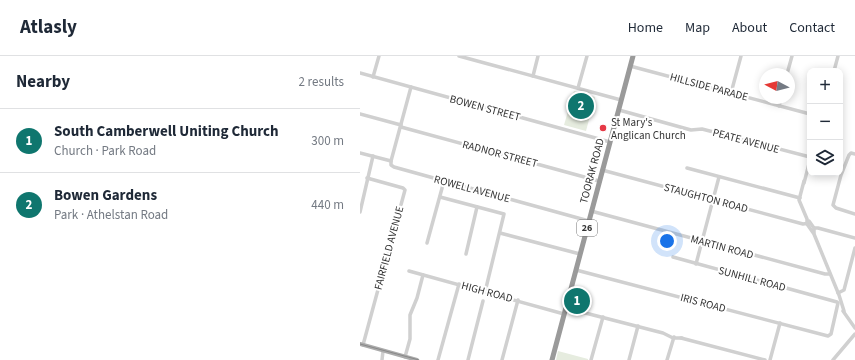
<!DOCTYPE html>
<html lang="en">
<head>
<meta charset="utf-8">
<style>
  :root { --surface:#fff; --page:#f2f2f3; --text:#1f2937; --muted:#747a83; --line:#e0e1e3; --accent:#0f766e }
  body { margin:0; font-family:"Source Sans 3",sans-serif; background:var(--page); color:var(--text) }
  .controls { position:absolute; right:12px; top:12px; display:grid; overflow:hidden; border-radius:8px; box-shadow:0 2px 10px #0003 }
  .controls button { width:36px; height:36px; display:grid; place-items:center; padding:0; border:0; border-bottom:1px solid var(--line); background:var(--surface); color:var(--text); font:20px sans-serif }
  .compass { position:absolute; left:399px; top:12px; width:36px; height:36px; border-radius:50%; background:var(--surface); box-shadow:0 2px 10px #0003; rotate:277deg }
  .you { position:absolute; left:307px; top:185px; width:14px; height:14px; margin:-10px; border:3px solid #fff; border-radius:50%; background:#1a73e8; box-shadow:0 0 0 6px #1a73e833 }
  .badge { display:grid; place-items:center; width:26px; height:26px; border-radius:50%; background:var(--accent); color:#fff; font-size:13px; font-weight:700 }
  .pin { position:absolute; translate:-50% -50%; border:2px solid #fff; box-shadow:0 1px 4px #0006 }
  .list { margin:0; padding:0; list-style:none }
  h2 { display:flex; justify-content:space-between; align-items:center; height:52px; margin:0; padding:0 16px; font-size:17px }
  h2 small { font-size:13px; font-weight:400; color:var(--muted) }
  .list li { display:grid; grid-template-columns:26px 1fr auto; gap:12px; align-items:center; box-sizing:border-box; height:64px; padding:0 16px; border-top:1px solid var(--line) }
  .list b { display:block; font-size:15px; white-space:nowrap }
  .list p { margin:0; font-size:13px; white-space:nowrap; color:var(--muted) }
  .list em { font-size:13px; font-style:normal; color:var(--muted) }
  .icon { flex:none; width:22px; height:22px; fill:none; stroke:currentColor; stroke-width:2; stroke-linecap:round; stroke-linejoin:round }
  .map { position:relative; flex:none; width:495px; height:304px; overflow:hidden }
  header { display:flex; align-items:center; gap:24px; box-sizing:border-box; height:56px; padding:0 20px; background:var(--surface); border-bottom:1px solid var(--line) }
  header strong { font-size:19px }
  nav { display:flex; gap:22px; margin-inline-start:auto; font-size:14px }
  main { display:flex }
  aside { flex:1; background:var(--surface) }
  .map>svg:first-child { display:block }
  .green { fill:#e6ecdf }
  .lines { fill:none; stroke-linecap:round; stroke-linejoin:round }
  .minor { stroke:#d0d0d0; stroke-width:3.5 }
  .major { stroke:#ababab; stroke-width:4 }
  .highway { stroke:#9a9a9a; stroke-width:5 }
  .tram { stroke:#888; stroke-width:1 }
  .poi-dot { fill:#e63946; stroke:#fff; stroke-width:1.5 }
  .labels { text-anchor:middle; dominant-baseline:central; stroke-width:4; stroke-linejoin:round; paint-order:stroke }
  .shield { fill:#fff; stroke:#707070; stroke-width:1 }
  .shield-label { font-size:10px; font-weight:bold; fill:#333 }
  .street-label { font-size:11px; fill:#333; stroke:#fff }
  .poi-label { font-size:11px; fill:#333; stroke:#fff; text-anchor:start }
</style>
</head>
<body>
<header>
<strong>Atlasly</strong>
<nav><a>Home</a><a>Map</a><a>About</a><a>Contact</a></nav>
</header>
<main>
<aside>
<h2>Nearby<small>2 results</small></h2>
<ul class="list">
<li><span class="badge">1</span><div><b>South Camberwell Uniting Church</b><p>Church · Park Road</p></div><em>300 m</em></li>
<li><span class="badge">2</span><div><b>Bowen Gardens</b><p>Park · Athelstan Road</p></div><em>440 m</em></li>
</ul>
</aside>
<div class="map">
<svg width="495" height="304" viewBox="0 0 495 304">
  <rect width="100%" height="100%" fill="#fff"/>
  <g class="green">
    <path d="M214 35 235 41 226 75 204 69Z"/>
    <path d="M198 295 228 303V304H196Z"/>
  </g>
  <g class="lines">
    <g class="minor">
      <path d="M99 0 261 44"/>
      <path d="M270 10 450 58"/>
      <path d="M474 15 478 0"/>
      <path d="M0 17 250 86"/>
      <path d="M427 18 432 0"/>
      <path d="M173 20 178 0"/>
      <path d="M13 21 19 0"/>
      <path d="M218 32 227 0"/>
      <path d="M371 37 381 0"/>
      <path d="M419 50 421 42"/>
      <path d="M259 54 331 74 342 73 450 101"/>
      <path d="M0 58 41 69"/>
      <path d="M41 71 239 125"/>
      <path d="M0 97 31 105V109L34 111 229 165"/>
      <path d="M495 98 491 97 489 99 481 119 473 149 476 152 495 158"/>
      <path d="M31 105 51 31"/>
      <path d="M327 112 440 142"/>
      <path d="M242 114 443 168 450 167"/>
      <path d="M444 125 439 144 447 163V168L454 178 479 239 484 255"/>
      <path d="M444 127 450 104"/>
      <path d="M80 141 144 158 125 236"/>
      <path d="M231 155 465 218H470"/>
      <path d="M0 156 13 100"/>
      <path d="M449 165 454 172V177"/>
      <path d="M454 172H458L495 182"/>
      <path d="M140 177 220 198"/>
      <path d="M67 187 84 125"/>
      <path d="M106 198 117 151"/>
      <path d="M313 201 477 246"/>
      <path d="M336 208 359 121"/>
      <path d="M216 214 468 280 471 278 478 247"/>
      <path d="M49 215 204 258"/>
      <path d="M478 237 484 234 495 192"/>
      <path d="M206 252 303 277 313 282H322"/>
      <path d="M483 255 495 272"/>
      <path d="M321 282 405 304"/>
      <path d="M3 289 45 134 43 132 7 122"/>
      <path d="M45 301 50 283V259L57 242 63 219"/>
      <path d="M22 304 23 295"/>
      <path d="M78 304 99 228"/>
      <path d="M108 304 123 245"/>
      <path d="M142 304 158 244"/>
      <path d="M231 304 243 261"/>
      <path d="M269 304 278 270"/>
      <path d="M307 304 314 281"/>
      <path d="M410 304 420 267"/>
      <path d="M473 304 495 278"/>
    </g>
    <path class="major" d="M0 288 57 304"/>
    <path class="highway" d="M192 304 273 0"/>
    <path class="tram" d="M0 288 59 304"/>
  </g>
  <circle class="poi-dot" cx="243" cy="72" r="4"/>
  <g class="labels">
    <rect class="shield" x="217" y="164" width="20" height="16" rx="3"/>
    <g class="shield-label">
      <text x="227" y="172">26</text>
    </g>
    <g class="street-label">
      <text transform="translate(349 31) rotate(15)">HILLSIDE PARADE</text>
      <text transform="translate(125 52) rotate(15)">BOWEN STREET</text>
      <text transform="translate(386 85) rotate(15)">PEATE AVENUE</text>
      <text transform="translate(140 98) rotate(15)">RADNOR STREET</text>
      <text transform="translate(232 115) rotate(-75)">TOORAK ROAD</text>
      <text transform="translate(112 133) rotate(15)">ROWELL AVENUE</text>
      <text transform="translate(346 142) rotate(15)">STAUGHTON ROAD</text>
      <text transform="translate(362 191) rotate(15)">MARTIN ROAD</text>
      <text transform="translate(29 192) rotate(-75)">FAIRFIELD AVENUE</text>
      <text transform="translate(392 223) rotate(15)">SUNHILL ROAD</text>
      <text transform="translate(127 236) rotate(15)">HIGH ROAD</text>
      <text transform="translate(343 247) rotate(15)">IRIS ROAD</text>
    </g>
    <g class="poi-label">
      <text x="251" y="66">St Mary's<tspan x="251" dy="13">Anglican Church</tspan></text>
    </g>
  </g>
</svg>
<div class="controls">
<button>+</button>
<button>−</button>
<button><svg class="icon" aria-label="layers" viewBox="0 0 24 24"><path d="M12 4l9 5-9 5-9-5zM3 14l9 5 9-5"/></svg></button>
</div>
<svg class="compass" viewBox="-18 -18 36 36"><path d="M0-13l5 13h-10z" fill="#e53935"/><path d="M0 13l5-13h-10z" fill="#747a83"/></svg>
<div class="you"></div>
<div class="pin badge" style="left:217px;top:245px">1</div>
<div class="pin badge" style="left:221px;top:50px">2</div>
</div>
</main>
</body>
</html>
